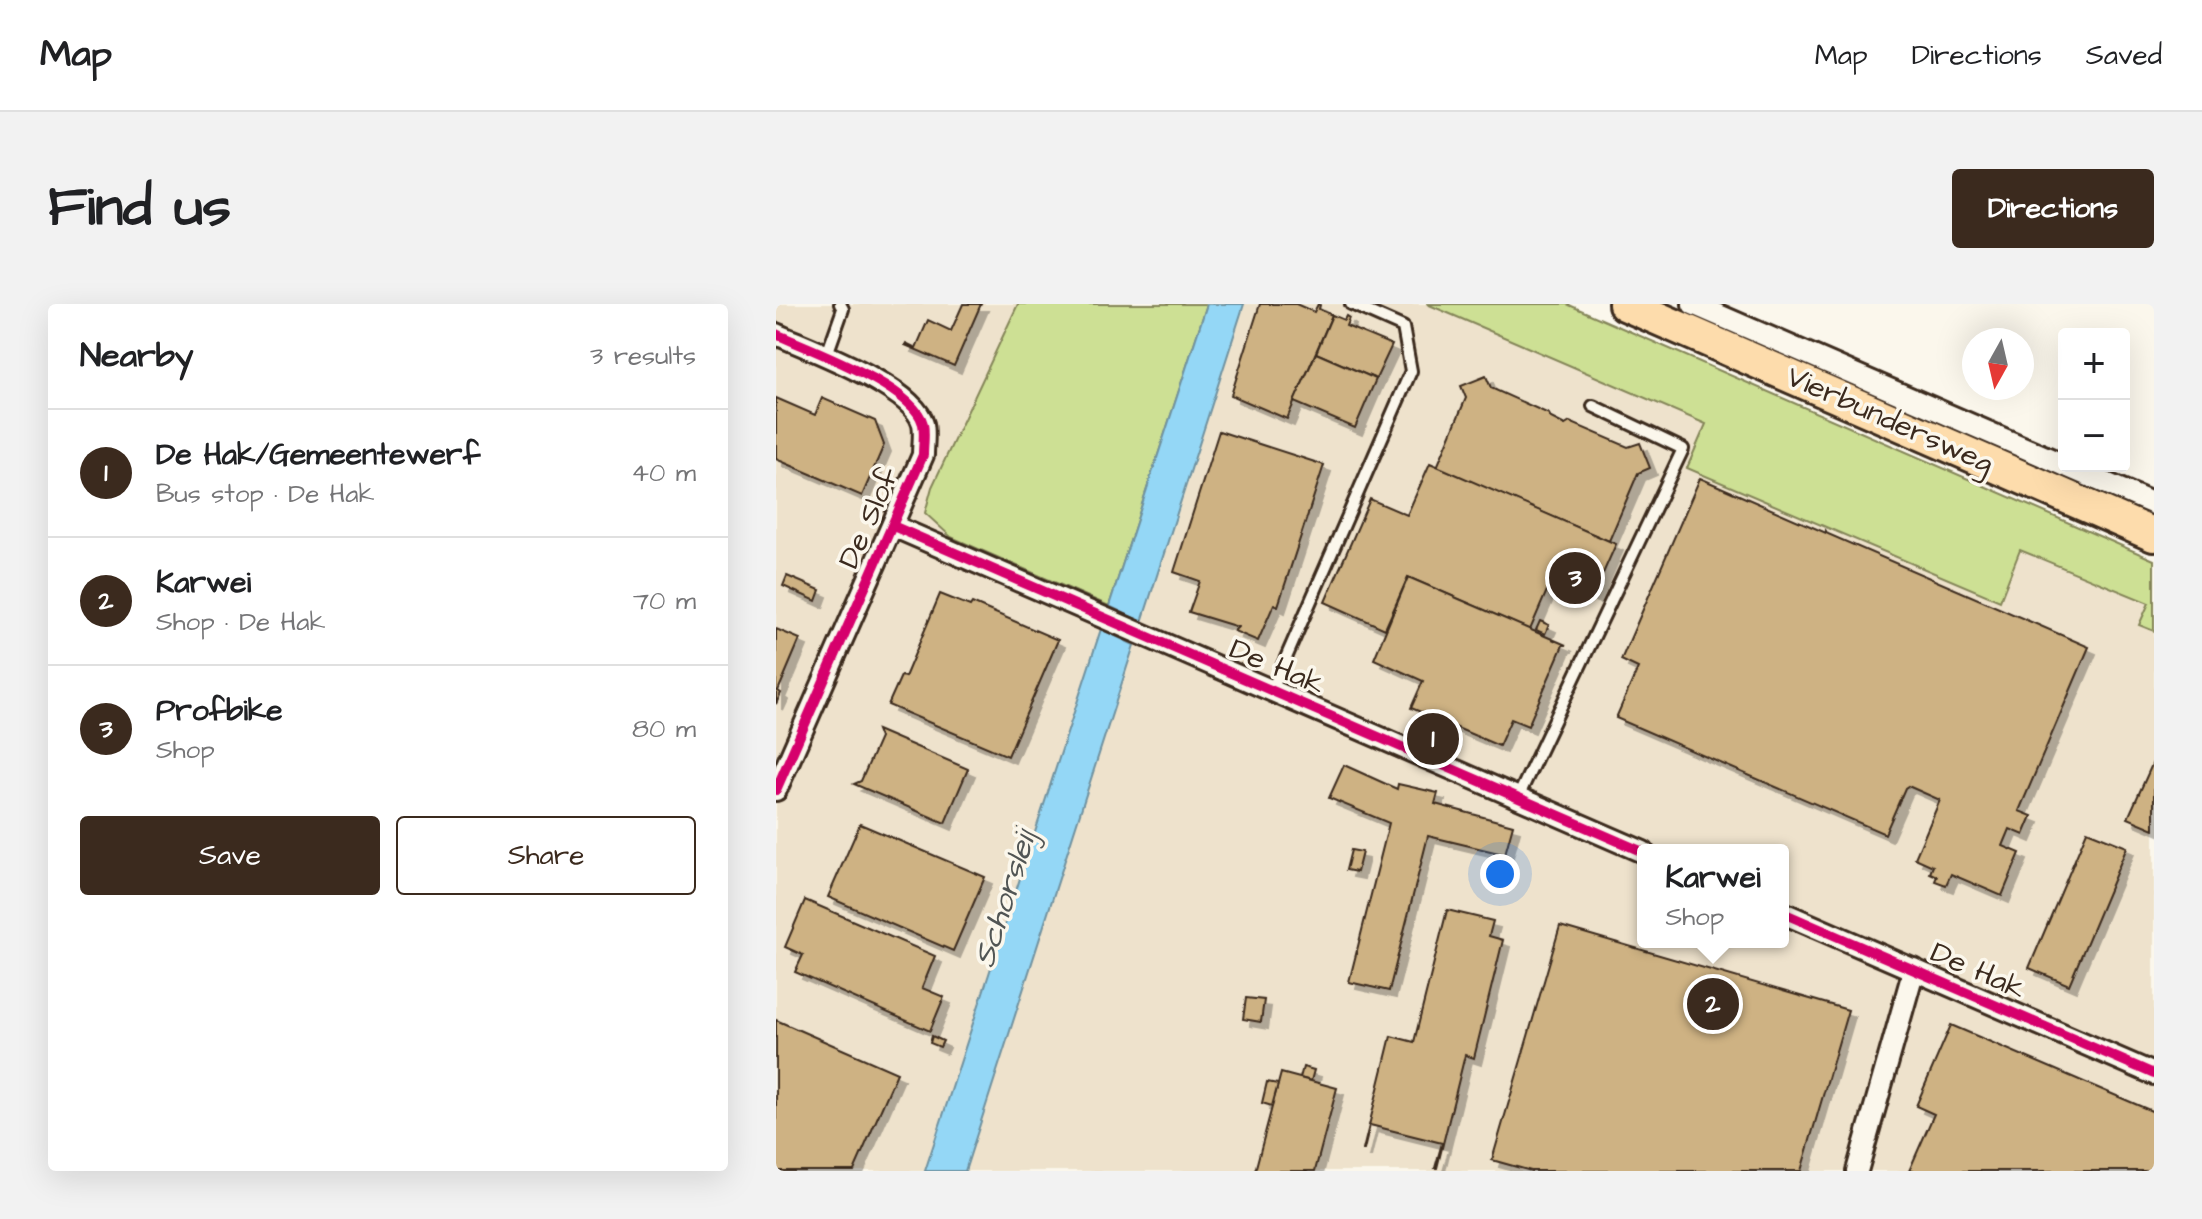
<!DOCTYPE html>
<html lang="en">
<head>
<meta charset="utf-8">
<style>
  :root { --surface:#fff; --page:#f2f2f2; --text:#202124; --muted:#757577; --line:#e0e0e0; --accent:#3b2a1e }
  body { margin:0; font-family:"Architects Daughter",sans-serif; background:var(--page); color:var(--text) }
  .controls { position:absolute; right:24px; top:24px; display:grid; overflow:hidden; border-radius:8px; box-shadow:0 8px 32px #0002 }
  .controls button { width:72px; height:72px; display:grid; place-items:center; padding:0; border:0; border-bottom:2px solid var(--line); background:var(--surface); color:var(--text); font:40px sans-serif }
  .compass { position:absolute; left:1186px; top:24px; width:72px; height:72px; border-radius:50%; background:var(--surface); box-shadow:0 8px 32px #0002; rotate:188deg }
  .you { position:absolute; left:724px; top:570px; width:28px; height:28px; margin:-20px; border:6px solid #fff; border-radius:50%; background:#1a73e8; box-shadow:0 0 0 12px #1a73e833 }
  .badge { display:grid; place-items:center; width:52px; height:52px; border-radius:50%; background:var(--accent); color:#fff; font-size:26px; font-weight:700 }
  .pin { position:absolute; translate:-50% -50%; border:4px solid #fff; box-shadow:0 2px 8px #0006 }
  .popup { position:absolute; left:861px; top:540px; width:152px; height:104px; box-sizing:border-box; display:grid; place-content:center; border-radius:8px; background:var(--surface); filter:drop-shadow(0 2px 6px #0005); font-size:26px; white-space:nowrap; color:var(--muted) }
  .popup b { font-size:30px; color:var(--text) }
  .popup::after { content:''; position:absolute; left:50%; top:100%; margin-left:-16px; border:16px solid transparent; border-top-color:var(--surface) }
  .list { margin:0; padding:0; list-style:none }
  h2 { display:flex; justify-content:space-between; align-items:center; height:104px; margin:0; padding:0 32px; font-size:34px }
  h2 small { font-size:26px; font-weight:400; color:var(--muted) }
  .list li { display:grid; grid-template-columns:52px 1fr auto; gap:24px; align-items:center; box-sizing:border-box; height:128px; padding:0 32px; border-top:2px solid var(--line) }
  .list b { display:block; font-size:30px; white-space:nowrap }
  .list p { margin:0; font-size:26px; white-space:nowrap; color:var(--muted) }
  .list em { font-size:26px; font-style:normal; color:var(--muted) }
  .actions { display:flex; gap:16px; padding:24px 32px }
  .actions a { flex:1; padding:18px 0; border:2px solid var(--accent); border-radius:8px; text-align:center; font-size:28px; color:var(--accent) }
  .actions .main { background:var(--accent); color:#fff }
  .map { position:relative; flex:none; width:1378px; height:867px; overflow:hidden; border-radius:8px }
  header { display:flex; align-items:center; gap:48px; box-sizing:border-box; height:112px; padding:0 40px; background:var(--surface); border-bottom:2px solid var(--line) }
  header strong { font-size:38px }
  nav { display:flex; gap:44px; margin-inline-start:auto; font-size:28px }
  .intro { display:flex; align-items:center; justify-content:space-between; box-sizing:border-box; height:192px; padding:0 48px }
  h1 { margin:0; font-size:56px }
  .button { padding:20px 36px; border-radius:8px; background:var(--accent); color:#fff; font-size:28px; font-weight:700 }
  main { display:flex; gap:48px; padding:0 48px }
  aside { flex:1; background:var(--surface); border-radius:8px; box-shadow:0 8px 32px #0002 }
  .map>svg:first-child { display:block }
  .built { fill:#eee2cc; fill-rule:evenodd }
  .green { fill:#cde094; stroke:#848559; stroke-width:2 }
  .water { fill:#94d7f6; stroke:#7092a0; stroke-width:2 }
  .building { fill:#ceb283; stroke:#3b2a1e; stroke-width:2; filter:url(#shadow) }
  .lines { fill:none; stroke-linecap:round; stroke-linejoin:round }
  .service-casing { stroke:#3b2a1e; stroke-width:16 }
  .minor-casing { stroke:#3b2a1e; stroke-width:26 }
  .primary-casing { stroke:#3b2a1e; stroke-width:38 }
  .service { stroke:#fbf7ec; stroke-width:10 }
  .minor { stroke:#fbf7ec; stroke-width:20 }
  .primary { stroke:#fddcac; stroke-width:32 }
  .cycleway-casing { stroke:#fbf7ec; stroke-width:15 }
  .cycleway { stroke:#d6006c; stroke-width:10 }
  .labels { text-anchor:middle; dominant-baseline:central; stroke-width:7; stroke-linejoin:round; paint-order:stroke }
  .street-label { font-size:30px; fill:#3b2a1e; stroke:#fbf7ec }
  .water-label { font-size:32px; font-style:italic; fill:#515554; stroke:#fbf7ec }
</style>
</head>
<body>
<header>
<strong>Map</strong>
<nav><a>Map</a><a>Directions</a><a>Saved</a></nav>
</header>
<div class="intro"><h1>Find us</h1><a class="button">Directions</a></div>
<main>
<aside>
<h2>Nearby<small>3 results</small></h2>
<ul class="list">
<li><span class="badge">1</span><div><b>De Hak/Gemeentewerf</b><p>Bus stop · De Hak</p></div><em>40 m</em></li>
<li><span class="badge">2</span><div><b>Karwei</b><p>Shop · De Hak</p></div><em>70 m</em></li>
<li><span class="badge">3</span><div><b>Profbike</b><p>Shop</p></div><em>80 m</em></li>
</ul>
<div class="actions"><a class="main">Save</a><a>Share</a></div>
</aside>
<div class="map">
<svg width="1378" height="867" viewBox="0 0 1378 867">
  <defs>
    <filter id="shadow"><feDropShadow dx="7" dy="7" stdDeviation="0" flood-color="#0004"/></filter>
  </defs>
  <rect width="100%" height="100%" fill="#fbf7ec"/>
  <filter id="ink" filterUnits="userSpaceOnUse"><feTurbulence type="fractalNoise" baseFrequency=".0125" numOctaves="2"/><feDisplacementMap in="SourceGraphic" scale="16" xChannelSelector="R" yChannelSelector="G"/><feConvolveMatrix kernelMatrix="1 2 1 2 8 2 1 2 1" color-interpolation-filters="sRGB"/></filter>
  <g filter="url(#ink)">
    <path class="built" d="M0 0H771L1378 284V867H0ZM867 546H1007V638H867Z"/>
    <g class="green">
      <path d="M242 0H431L333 302 175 233 149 209 156 183Z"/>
      <path d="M651 0H791L1378 256V327L1363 321 1373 299 1244 246 1224 297 911 164 930 120Z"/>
    </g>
    <g class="water">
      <path d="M431 0H468L366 318 333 302Z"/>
      <path d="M325 325 358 341 189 867H149Z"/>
    </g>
    <g class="building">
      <path d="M187 0H205L178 62 129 41 130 39 140 44 152 16 175 27Z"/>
      <path d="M484 0H520L538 8 542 0 544 1 543 5 556 11 511 115 455 91Z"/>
      <path d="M556 11 568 16 570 12 573 14 570 22 616 41 600 75 540 49Z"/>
      <path d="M540 49 600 75 579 124 518 98Z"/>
      <path d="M710 72 715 84 773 110 775 114 789 121 794 118 852 143 864 139 874 164 862 169 833 237 661 163 690 94 685 82Z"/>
      <path d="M0 94 39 111 46 94 99 117 108 141 86 192 0 155Z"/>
      <path d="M443 127 548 161 502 302 498 300 482 337 458 327 462 323 413 308 424 277 398 268Z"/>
      <path d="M654 159 840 240 817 292 776 275 754 326 632 273 609 325 549 298 594 195 631 211Z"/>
      <path d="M924 174 1050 229V227L1052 230 1313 343 1243 507 1256 512 1248 531 1234 525 1227 542 1244 549 1226 592 1175 570 1170 581 1159 577 1161 572 1154 569 1157 562 1139 554 1164 496 1132 482 1129 484 1109 530 840 414 862 364 845 356Z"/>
      <path d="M11 272 44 286 40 297 7 282Z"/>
      <path d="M632 273 790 341H787L752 422 735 415 723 442 667 418 665 420 666 417 658 414 657 416V413L635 404 647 377 598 355Z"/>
      <path d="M164 290 194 302 196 299 282 336 232 452 112 401 125 372 129 373Z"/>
      <path d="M764 317 773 321 769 330 760 326Z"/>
      <path d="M0 325 24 335 2 387 5 389 0 400Z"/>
      <path d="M101 426 192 465 169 519 78 480 85 477 104 434Z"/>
      <path d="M1378 456V525L1352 514Z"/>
      <path d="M568 461 621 485 622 480 662 489 659 500 737 521 729 550H727L652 532 613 687 573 678 613 519 553 494Z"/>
      <path d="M84 520 209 573 177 647 52 593Z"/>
      <path d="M1311 527 1351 543 1293 681 1253 664Z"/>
      <path d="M575 546 586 548 581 568 570 566Z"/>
      <path d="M29 596 159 652 146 684 168 693 154 727 19 668 27 651 9 643Z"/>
      <path d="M671 606 717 617 713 632 727 636 698 754 689 751 661 864H659L666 839 594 821 588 846H587L615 732 638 738Z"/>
      <path d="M784 622 1072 706 1025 867H755L716 856Z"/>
      <path d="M470 694 488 696 485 718 467 715Z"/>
      <path d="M0 716 121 769 78 867H0Z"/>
      <path d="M1175 721 1378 808V867H1133L1158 810 1140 802Z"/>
      <path d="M156 732 167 737 164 743 154 739Z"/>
      <path d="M527 763 538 766 535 777 524 774Z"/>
      <path d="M505 769 561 784 539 867H479Z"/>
      <path d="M491 778 502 780 496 802 486 799Z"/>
    </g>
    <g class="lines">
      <defs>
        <g id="service">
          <path d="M50 53 67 5 64 0"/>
          <path d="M496 386 635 67 627 23 575 0"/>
          <path d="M742 493 907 145 817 102"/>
        </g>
        <g id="minor">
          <path d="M917 0 1288 161"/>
          <path d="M0 30C33 45 138 83 147 120 149 129 147 141 147 151L0 486"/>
          <path d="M1290 162 1378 200"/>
          <path d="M117 222 867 548"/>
          <path d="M1007 609 1378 770"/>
          <path d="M1081 867 1138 665"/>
        </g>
        <path id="primary" d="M849 0 1378 231"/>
      </defs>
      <use href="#service" class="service-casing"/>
      <use href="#minor" class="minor-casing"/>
      <use href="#primary" class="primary-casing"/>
      <use href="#service" class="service"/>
      <use href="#minor" class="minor"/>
      <use href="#primary" class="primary"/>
      <defs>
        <g id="cycleway">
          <path d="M0 30C33 45 138 83 147 120 149 129 147 141 147 151L0 486"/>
          <path d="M117 222 867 548"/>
          <path d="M1007 609 1378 770"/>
        </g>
      </defs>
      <use href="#cycleway" class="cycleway-casing"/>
      <use href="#cycleway" class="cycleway"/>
    </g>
  </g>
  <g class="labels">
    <g class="street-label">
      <text transform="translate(1114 116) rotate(24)">Vierbundersweg</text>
      <text transform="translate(93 214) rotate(-66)">De Slof</text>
      <text transform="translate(501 363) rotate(23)">De Hak</text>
      <text transform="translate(1202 667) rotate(24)">De Hak</text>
    </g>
    <g class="water-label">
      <text transform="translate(229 595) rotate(-72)">Schorsleij</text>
    </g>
  </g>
</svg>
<div class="controls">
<button>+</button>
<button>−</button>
</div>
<svg class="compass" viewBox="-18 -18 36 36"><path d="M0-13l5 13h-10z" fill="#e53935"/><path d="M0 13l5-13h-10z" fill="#757577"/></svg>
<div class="you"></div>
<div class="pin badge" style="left:657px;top:435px">1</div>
<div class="pin badge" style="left:937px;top:700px">2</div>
<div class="popup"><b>Karwei</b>Shop</div>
<div class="pin badge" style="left:799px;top:274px">3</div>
</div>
</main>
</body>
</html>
